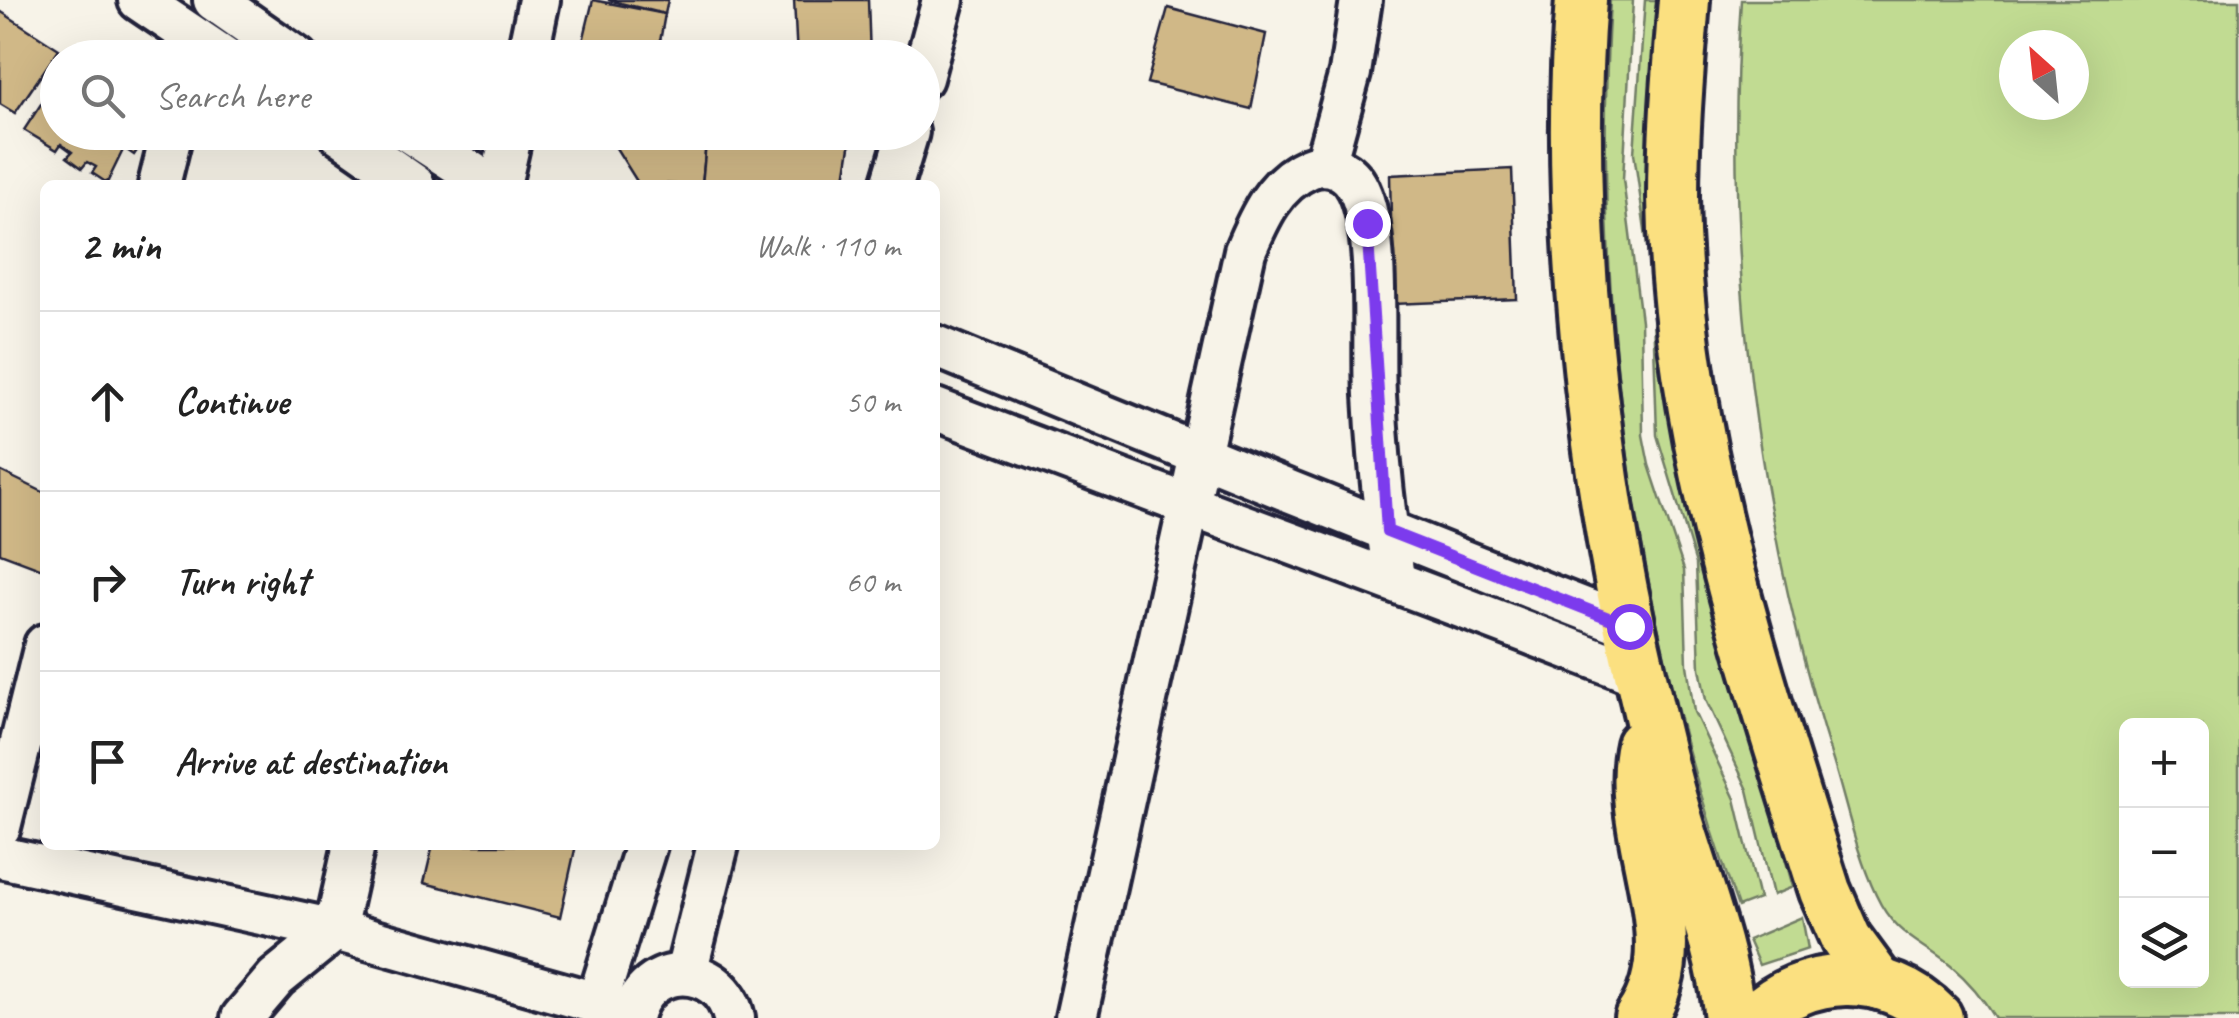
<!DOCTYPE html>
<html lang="en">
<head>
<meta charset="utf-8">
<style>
  :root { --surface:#fff; --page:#f2f2f2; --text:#222; --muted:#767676; --line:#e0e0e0 }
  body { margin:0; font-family:Caveat,sans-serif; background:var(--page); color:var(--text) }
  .controls { position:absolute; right:30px; bottom:30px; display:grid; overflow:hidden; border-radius:15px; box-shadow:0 10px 40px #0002 }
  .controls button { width:90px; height:90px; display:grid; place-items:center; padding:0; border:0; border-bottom:2px solid var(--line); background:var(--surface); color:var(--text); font:50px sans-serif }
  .compass { position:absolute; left:1999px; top:30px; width:90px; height:90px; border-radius:50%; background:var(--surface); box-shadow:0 10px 40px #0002; rotate:333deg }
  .stop { position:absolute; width:30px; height:30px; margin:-22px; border:8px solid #7c3aed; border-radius:50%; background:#fff }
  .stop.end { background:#7c3aed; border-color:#fff; box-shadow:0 2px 10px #0008 }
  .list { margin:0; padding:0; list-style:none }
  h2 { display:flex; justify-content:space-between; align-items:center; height:130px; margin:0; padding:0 40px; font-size:42px }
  h2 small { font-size:32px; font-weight:400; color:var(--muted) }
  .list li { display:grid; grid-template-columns:65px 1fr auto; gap:30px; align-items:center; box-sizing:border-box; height:180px; padding:0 40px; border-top:2px solid var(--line) }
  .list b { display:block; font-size:38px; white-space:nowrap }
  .list em { font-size:32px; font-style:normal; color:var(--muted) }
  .icon { flex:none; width:55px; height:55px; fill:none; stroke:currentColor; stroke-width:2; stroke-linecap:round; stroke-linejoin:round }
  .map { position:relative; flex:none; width:2239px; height:1018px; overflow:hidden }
  .search { position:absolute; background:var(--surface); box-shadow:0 10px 40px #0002; left:40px; top:40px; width:900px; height:110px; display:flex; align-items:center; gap:25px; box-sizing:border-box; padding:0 35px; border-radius:55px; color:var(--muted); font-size:38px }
  .panel { position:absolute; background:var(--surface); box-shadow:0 10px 40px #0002; left:40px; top:180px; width:900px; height:670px; border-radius:15px }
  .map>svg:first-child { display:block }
  .green { fill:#c1db92; stroke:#727e66; stroke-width:2.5; fill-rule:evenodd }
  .building { fill:#d0b887; stroke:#22223b; stroke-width:2.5 }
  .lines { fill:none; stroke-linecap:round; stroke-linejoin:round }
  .minor-casing { stroke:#22223b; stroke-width:48 }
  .major-casing { stroke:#22223b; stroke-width:58 }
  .minor { stroke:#f7f3e8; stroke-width:40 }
  .major { stroke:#fbe080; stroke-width:50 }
  .route { stroke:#7c3aed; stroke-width:12 }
</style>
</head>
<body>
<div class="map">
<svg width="2239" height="1018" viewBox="0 0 2239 1018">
  <rect width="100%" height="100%" fill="#f7f3e8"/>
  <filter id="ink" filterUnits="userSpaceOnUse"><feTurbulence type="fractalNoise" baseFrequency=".01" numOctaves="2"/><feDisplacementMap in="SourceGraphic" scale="20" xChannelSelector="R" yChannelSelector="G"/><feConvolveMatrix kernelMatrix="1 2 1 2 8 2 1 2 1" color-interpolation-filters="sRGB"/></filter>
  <g filter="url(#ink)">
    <g class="green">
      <path d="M1610 0H1633L1623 179 1641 321 1643 435 1649 465 1684 570 1687 665 1694 712 1735 799 1759 899 1738 907C1635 620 1591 305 1610 0Z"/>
      <path d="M1645 0H1666L1722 629 1793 887 1773 895 1748 790 1706 700 1700 668 1696 564 1657 435 1652 280 1634 153Z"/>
      <path d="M1741 0H2239V1018H1995C1983 998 1969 981 1951 966 1919 940 1895 936 1876 895 1857 855 1847 807 1834 764 1757 520 1723 256 1741 0ZM2014 45H2074V105H2014ZM2126 726H2202V980H2126Z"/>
      <path d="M1802 917 1808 949 1759 965 1748 940Z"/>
    </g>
    <g class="building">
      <path d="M593 0 665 14 657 58H579Z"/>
      <path d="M608 0H668L665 14Z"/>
      <path d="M794 0H868L870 58H797Z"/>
      <path d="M1168 8 1266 34 1251 109 1147 83Z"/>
      <path d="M0 11 59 49 15 113 0 104Z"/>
      <path d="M58 78V132H149L134 155 124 148 107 183 92 173 96 167 87 162 82 168 67 157 72 152 61 144 57 150 24 130Z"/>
      <path d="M606 132H707L702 185 638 183Z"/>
      <path d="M707 132H786L851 140 844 185H702Z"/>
      <path d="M786 132H853L851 140Z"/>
      <path d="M1512 169 1517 299 1393 304 1390 175Z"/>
      <path d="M0 471 45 493V570L0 553Z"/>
      <path d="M433 845H576L560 917 424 883Z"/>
    </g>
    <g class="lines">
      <defs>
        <g id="minor">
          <path d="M139 0 225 58"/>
          <path d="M214 0 297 58"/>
          <path d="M527 58 539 0"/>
          <path d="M922 78 943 0"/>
          <path d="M338 132 414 185"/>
          <path d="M409 132 491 185"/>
          <path d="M1325 164 1350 73 1361 0"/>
          <path d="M159 185 172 132"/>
          <path d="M500 185 512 132"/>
          <path d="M892 185 908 132"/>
          <path d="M935 346C1166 441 1396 536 1629 626"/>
          <path d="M935 409C1170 500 1407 584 1640 676"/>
          <path d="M0 827 45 645"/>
          <path d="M0 857 335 930 632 1013"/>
          <path d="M686 973 718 845"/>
          <path d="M597 1003 646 845"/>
          <path d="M242 1018 276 978 335 930 354 845"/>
          <path d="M632 1018C644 960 721 960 734 1018"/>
          <path d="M1076 1018 1245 251C1259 218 1274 183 1309 168 1330 160 1350 170 1359 190 1381 237 1372 341 1375 395 1378 456 1385 518 1394 578"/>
        </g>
        <g id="major">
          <path d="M1581 0C1564 208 1592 470 1640 673 1651 719 1661 767 1675 813 1695 882 1722 946 1730 1018"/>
          <path d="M1684 0C1679 66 1673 131 1673 197 1676 433 1754 668 1825 891L1846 939 1879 984"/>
          <path d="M1640 1018C1695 939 1622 835 1642 745"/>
          <path d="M1755 1018C1804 970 1887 965 1937 1018"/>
        </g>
      </defs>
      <use href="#minor" class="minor-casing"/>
      <use href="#major" class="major-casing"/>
      <use href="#minor" class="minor"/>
      <use href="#major" class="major"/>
    </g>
  </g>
  <g class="lines" filter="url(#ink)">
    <path class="route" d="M1367 223 1387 531 1629 626"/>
  </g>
</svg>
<div class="controls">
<button>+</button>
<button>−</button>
<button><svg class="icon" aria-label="layers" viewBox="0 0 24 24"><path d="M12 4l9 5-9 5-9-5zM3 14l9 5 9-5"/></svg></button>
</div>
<svg class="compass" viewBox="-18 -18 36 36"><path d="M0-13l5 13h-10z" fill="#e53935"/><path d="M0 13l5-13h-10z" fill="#767676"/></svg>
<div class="stop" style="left:1629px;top:626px"></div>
<div class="stop end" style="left:1367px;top:223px"></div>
<div class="search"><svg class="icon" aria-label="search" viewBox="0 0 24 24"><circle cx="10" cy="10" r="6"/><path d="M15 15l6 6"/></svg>Search here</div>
<section class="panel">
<h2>2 min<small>Walk · 110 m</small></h2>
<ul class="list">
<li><svg class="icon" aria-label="ahead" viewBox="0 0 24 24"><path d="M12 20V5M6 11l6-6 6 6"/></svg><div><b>Continue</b></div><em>50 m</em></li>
<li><svg class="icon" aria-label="right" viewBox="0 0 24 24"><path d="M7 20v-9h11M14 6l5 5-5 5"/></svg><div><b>Turn right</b></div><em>60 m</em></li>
<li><svg class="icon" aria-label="arrive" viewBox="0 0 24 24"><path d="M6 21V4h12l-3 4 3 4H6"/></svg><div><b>Arrive at destination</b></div></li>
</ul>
</section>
</div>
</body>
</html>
